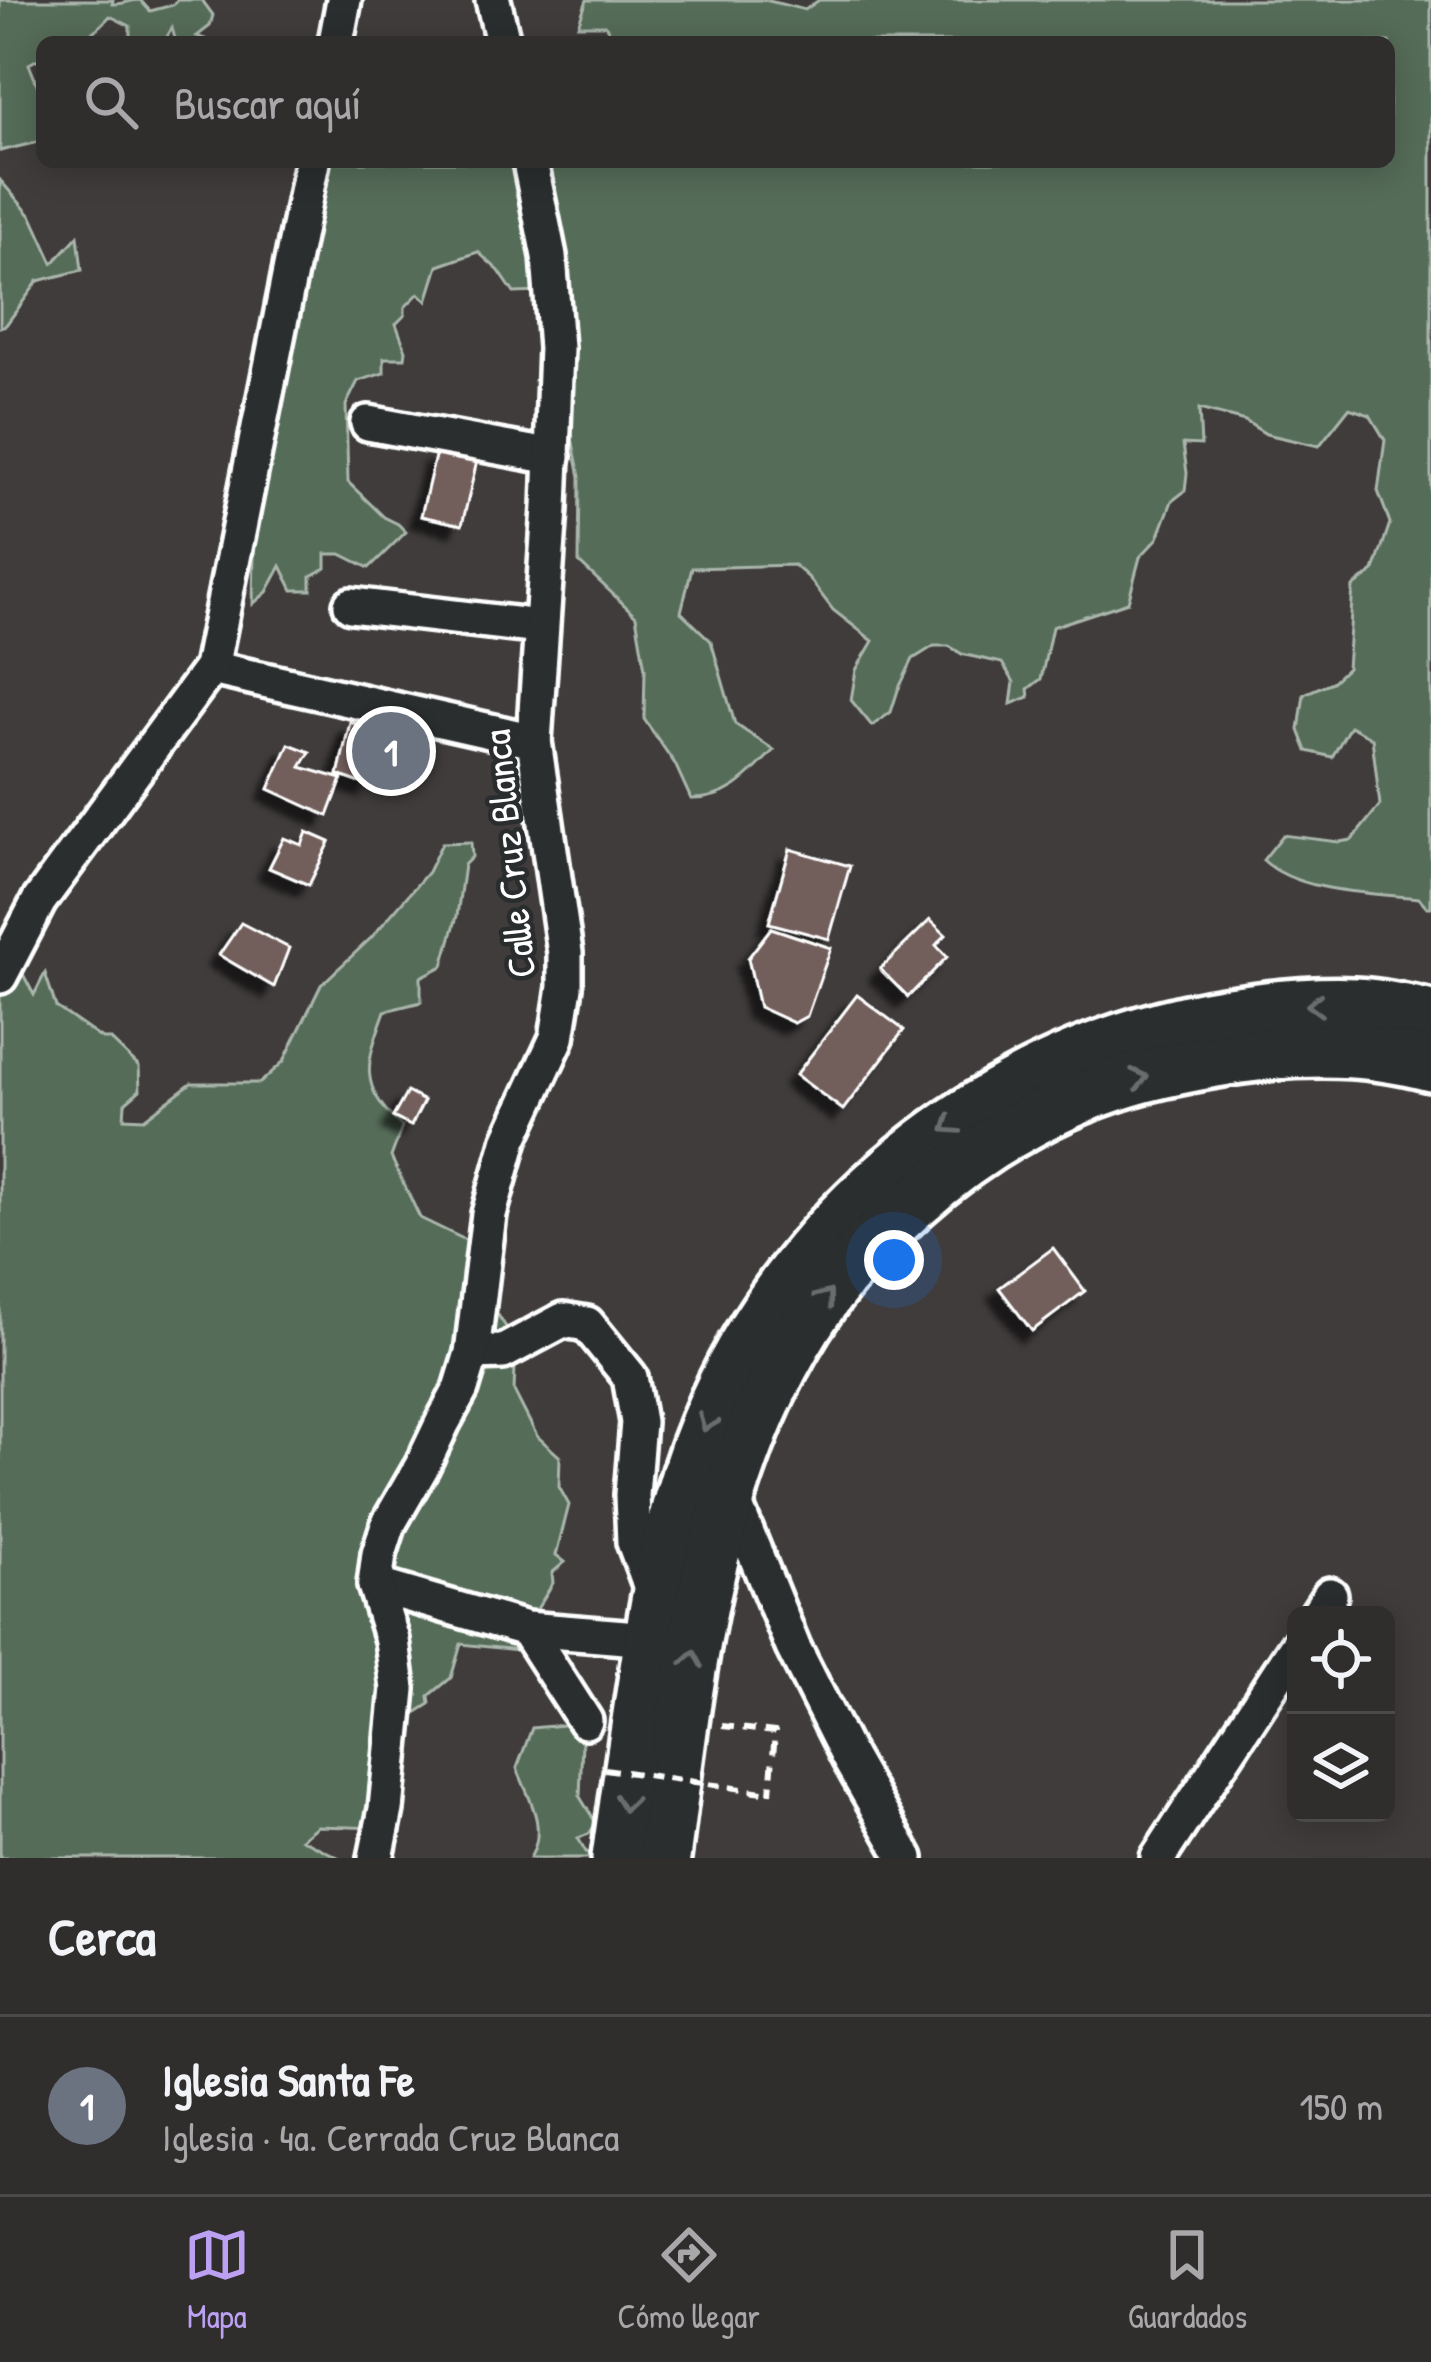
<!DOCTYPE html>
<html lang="es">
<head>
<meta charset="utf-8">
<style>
  :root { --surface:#302d2d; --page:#3c3939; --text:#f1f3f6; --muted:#a8a8aa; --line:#4b4949; --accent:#bca0f2 }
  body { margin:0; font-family:"Patrick Hand",sans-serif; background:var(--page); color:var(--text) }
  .controls { position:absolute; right:36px; bottom:36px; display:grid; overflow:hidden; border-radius:18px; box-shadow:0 6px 30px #0003 }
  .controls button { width:108px; height:108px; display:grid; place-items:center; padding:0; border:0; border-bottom:3px solid var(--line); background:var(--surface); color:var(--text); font:60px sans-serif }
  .you { position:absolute; left:894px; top:1260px; width:42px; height:42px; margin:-30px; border:9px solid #fff; border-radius:50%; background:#1a73e8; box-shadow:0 0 0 18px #1a73e833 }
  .badge { display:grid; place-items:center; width:78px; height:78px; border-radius:50%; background:var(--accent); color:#fff; font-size:39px; font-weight:700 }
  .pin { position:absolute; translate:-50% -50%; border:6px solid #fff; box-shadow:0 3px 12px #0006 }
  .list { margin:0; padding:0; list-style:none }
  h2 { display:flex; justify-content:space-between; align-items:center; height:156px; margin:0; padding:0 48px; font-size:51px }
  h2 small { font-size:39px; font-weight:400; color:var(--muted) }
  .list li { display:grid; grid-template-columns:78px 1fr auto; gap:36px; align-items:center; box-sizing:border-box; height:180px; padding:0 48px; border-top:3px solid var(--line) }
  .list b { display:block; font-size:45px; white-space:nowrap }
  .list p { margin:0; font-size:39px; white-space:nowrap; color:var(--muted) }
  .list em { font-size:39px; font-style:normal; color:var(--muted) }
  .icon { flex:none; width:66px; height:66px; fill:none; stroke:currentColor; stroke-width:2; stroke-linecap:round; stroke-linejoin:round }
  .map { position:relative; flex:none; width:1431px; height:1858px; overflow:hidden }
  .search { position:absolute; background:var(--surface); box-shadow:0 6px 30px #0003; left:36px; right:36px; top:36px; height:132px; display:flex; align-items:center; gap:30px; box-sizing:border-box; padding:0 42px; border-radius:18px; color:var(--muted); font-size:45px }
  .sheet { height:336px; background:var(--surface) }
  nav { display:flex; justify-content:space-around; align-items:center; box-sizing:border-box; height:168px; border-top:3px solid var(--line); background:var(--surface); font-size:33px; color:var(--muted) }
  nav a { display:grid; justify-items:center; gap:6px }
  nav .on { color:var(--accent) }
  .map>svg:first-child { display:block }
  .green { fill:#556c58; stroke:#aab6ac; stroke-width:3 }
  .building { fill:#725f5c; stroke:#fff; stroke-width:3; filter:url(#shadow) }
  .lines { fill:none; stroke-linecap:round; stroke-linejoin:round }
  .street-casing { stroke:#fff; stroke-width:42 }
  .primary-casing { stroke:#fff; stroke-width:60 }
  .path { stroke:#fff; stroke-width:6; stroke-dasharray:12 9; stroke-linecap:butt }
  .street { stroke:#2a2d2e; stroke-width:33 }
  .primary { stroke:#2a2d2e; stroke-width:51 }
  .path-bridge { stroke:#fff; stroke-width:6; stroke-dasharray:12 9; stroke-linecap:butt }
  .oneway { stroke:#6a6c6d }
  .labels { text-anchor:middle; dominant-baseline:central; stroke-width:9; stroke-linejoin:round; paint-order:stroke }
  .street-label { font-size:39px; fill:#fff; stroke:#2a2d2e }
</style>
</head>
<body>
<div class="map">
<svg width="1431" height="1858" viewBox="0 0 1431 1858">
  <defs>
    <filter id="shadow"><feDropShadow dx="-11" dy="11" stdDeviation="3" flood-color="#0009"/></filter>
  </defs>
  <rect width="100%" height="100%" fill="#403c3c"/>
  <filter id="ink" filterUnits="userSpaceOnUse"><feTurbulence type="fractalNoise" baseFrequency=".00833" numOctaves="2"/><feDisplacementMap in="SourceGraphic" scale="24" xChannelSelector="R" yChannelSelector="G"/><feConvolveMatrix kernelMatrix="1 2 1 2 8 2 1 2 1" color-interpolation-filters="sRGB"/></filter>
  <g filter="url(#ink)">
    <g class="green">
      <path d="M0 0H113L112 4C123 5 130 0 140 0L150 11 173 5 177 0H202L213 15 210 26 197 36 212 42H176L172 28 164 42H130V26L110 16C86 42 77 42 42 42V57L29 64 42 97V141L0 151Z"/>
      <path d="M587 0H765L805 10 819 0H1431V907H1427L1419 898C1372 893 1298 893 1263 860L1283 835 1339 842 1352 840 1380 805 1372 738 1350 726 1332 757 1307 751 1299 730 1304 694 1332 682 1347 668 1353 587 1374 571 1390 523 1378 491 1385 440 1370 415 1349 408 1319 446 1266 434 1245 421 1199 409 1201 445 1183 444 1187 473 1185 491 1172 501 1158 538 1140 557 1128 602 1052 627 1041 679 1028 689 1029 697 1011 704 1014 682 1002 663 962 654 949 646H934L913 659 898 690 891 712 872 726 851 700 856 670 873 641 833 610 808 577 794 565 692 568 681 612 711 641 735 724 774 750C749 775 729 800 691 799L675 764 644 719 645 669 636 616 579 562 580 477 542 292 514 293 499 271 478 252 438 266 427 301 419 293 405 307V315L396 324 406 351 405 358H384V373L358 381 346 405 348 482 384 517 398 524 406 532 369 568 341 554H326V568L311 576V590H293L281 566 267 592 253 604 255 504 276 429 275 395 311 162H1389V42H616L605 25H578Z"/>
      <path d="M0 180 32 217 53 263 78 236 82 270 38 281 6 325 0 327Z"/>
      <path d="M471 842 472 857 464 865 457 916 443 966 421 977V1002L385 1011C366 1064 357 1085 402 1127L391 1157 420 1218 488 1251 486 1297 516 1342 514 1391 537 1436 560 1457 559 1487 569 1505 556 1555 565 1562 552 1573 553 1583 537 1609 528 1651 461 1644 451 1678 429 1696 430 1704 395 1726 379 1828 317 1826 301 1839 340 1858H0V962L23 974 34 995 45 973 56 1007 102 1039H110L139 1067 140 1090 125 1103 124 1118 144 1119 191 1083H260L284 1061 321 985 371 938 428 872 442 843Z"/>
      <path d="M573 1724 582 1741 580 1797 596 1823 589 1834 578 1838 586 1852 607 1858H530C548 1826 529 1800 517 1768L532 1728Z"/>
    </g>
    <g class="building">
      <path d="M436 452 477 461 462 525 421 516Z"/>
      <path d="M350 722 388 735 369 786 338 775Z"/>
      <path d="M289 744 310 752 301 767 342 779 328 816 269 789Z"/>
      <path d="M307 832 330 842 309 885 269 868 284 838 302 845Z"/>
      <path d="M790 849 850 866 829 939 769 923Z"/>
      <path d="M930 920 946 935 936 945 947 957 908 997 880 969Z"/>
      <path d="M241 923 289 948 274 987 219 955Z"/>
      <path d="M771 928 831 948 807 1016 794 1023 759 1007 748 958Z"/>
      <path d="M857 995 904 1030 843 1110 796 1075Z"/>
      <path d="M407 1092 424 1101 411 1126 393 1117Z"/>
      <path d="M1053 1248 1085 1291 1032 1331 999 1288Z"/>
    </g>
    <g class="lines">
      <defs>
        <g id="street">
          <path d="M493 0 503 42"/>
          <path d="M336 42 344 0"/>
          <path d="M368 423 553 457"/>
          <path d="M351 605 540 627"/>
          <path d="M211 668 534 741"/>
          <path d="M0 976 39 901 211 668 312 162"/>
          <path d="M472 1353 503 1352 563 1320 587 1324 630 1377 638 1422 632 1495 634 1542 656 1601"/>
          <path d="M730 1492 793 1647 849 1758 906 1858"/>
          <path d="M375 1585 526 1629 625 1637 650 1642"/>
          <path d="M1317 1615 1330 1595"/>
          <path d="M526 1629 585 1721"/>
          <path d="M376 1858 386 1809 398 1689 392 1640 375 1585 379 1554 389 1523 422 1466 443 1422 461 1389 472 1353 489 1214 510 1139 557 1038 565 987V953L534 741 550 508 556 348 549 256 530 162"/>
          <path d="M1158 1858 1296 1647"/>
        </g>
        <g id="primary">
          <path d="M618 1858C628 1786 639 1714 650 1643 662 1568 677 1494 706 1424 796 1203 1014 1038 1251 1010 1289 1005 1330 1001 1369 1005 1389 1007 1411 1012 1431 1017"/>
          <path d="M664 1858C688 1677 706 1484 806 1325 834 1279 874 1239 914 1203 984 1140 1069 1093 1161 1072 1250 1052 1341 1040 1431 1065"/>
        </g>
      </defs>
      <use href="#street" class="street-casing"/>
      <use href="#primary" class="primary-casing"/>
      <path class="path" d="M722 1726 775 1732 770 1793"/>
      <use href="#street" class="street"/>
      <use href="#primary" class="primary"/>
      <path class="path-bridge" d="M605 1769 770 1793"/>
    </g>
    <defs><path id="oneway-chevron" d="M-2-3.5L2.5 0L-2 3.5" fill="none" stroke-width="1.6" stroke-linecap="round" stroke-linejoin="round" transform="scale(3)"/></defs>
    <g class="oneway">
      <use href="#oneway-chevron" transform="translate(1315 1005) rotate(178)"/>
      <use href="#oneway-chevron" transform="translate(1140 1078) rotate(-14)"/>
      <use href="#oneway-chevron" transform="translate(950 1126) rotate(146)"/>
      <use href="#oneway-chevron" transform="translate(826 1297) rotate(-53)"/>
      <use href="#oneway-chevron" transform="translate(707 1423) rotate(112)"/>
      <use href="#oneway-chevron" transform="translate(693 1659) rotate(-80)"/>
      <use href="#oneway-chevron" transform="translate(625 1803) rotate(98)"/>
    </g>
  </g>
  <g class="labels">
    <g class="street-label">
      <text transform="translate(508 854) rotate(-96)">Calle Cruz Blanca</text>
    </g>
  </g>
</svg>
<div class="controls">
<button><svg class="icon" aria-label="locate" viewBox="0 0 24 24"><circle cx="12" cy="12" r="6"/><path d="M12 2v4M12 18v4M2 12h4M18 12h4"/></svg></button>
<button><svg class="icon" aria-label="layers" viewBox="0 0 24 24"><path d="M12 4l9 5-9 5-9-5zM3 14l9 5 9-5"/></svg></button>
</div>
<div class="you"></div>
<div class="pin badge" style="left:391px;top:751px;background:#6b7280">1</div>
<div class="search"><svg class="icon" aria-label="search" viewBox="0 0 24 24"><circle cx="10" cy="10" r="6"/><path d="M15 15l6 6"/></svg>Buscar aquí</div>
</div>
<section class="sheet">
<h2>Cerca<small></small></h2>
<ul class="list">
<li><span class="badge" style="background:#6b7280">1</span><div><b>Iglesia Santa Fe</b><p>Iglesia · 4a. Cerrada Cruz Blanca</p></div><em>150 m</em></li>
</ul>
</section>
<nav>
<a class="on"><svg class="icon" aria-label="map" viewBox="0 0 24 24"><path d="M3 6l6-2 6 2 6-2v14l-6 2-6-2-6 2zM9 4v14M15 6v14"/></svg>Mapa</a>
<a><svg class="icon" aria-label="directions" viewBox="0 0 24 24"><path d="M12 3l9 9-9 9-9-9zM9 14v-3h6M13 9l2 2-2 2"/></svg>Cómo llegar</a>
<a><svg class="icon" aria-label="saved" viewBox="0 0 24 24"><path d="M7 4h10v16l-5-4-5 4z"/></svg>Guardados</a>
</nav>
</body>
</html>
